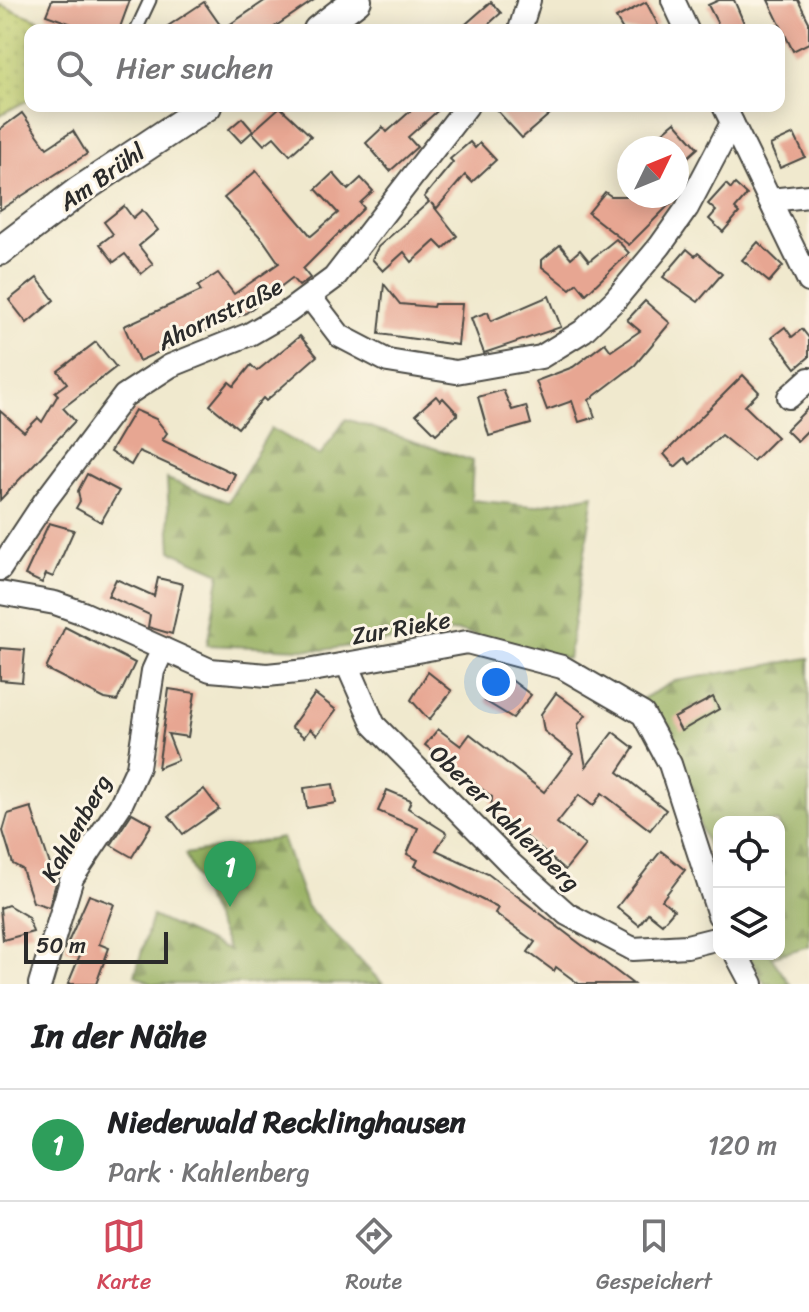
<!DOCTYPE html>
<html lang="de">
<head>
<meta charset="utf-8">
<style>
  :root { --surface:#fff; --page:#f6f6f6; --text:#202124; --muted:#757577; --line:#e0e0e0; --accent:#d1495b }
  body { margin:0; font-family:Sriracha,sans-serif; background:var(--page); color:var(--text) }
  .controls { position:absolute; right:24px; bottom:24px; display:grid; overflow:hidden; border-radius:16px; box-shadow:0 4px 20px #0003 }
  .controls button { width:72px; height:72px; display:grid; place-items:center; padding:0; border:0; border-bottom:2px solid var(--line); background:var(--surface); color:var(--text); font:40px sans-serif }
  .compass { position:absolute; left:617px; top:136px; width:72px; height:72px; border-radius:50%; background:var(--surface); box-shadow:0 4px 20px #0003; rotate:47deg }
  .scale { position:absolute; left:24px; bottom:20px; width:144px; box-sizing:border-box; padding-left:8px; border:4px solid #2b2b2b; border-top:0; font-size:22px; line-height:28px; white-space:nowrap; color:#2b2b2b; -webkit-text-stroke:6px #fcf5e5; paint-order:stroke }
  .you { position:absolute; left:496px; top:682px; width:28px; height:28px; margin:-20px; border:6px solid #fff; border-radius:50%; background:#1a73e8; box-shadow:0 0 0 12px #1a73e833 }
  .badge { display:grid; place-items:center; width:52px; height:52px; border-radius:50%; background:var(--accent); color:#fff; font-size:26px; font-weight:700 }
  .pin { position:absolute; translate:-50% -66px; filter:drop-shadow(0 2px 4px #0008) }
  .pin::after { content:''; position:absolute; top:42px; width:28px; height:24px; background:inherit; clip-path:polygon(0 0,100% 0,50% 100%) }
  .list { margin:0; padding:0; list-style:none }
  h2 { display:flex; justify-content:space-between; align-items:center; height:104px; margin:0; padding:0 32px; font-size:34px }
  h2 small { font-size:26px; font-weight:400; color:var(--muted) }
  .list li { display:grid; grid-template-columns:52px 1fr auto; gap:24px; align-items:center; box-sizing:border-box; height:112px; padding:0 32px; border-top:2px solid var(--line) }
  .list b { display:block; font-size:30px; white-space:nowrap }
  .list p { margin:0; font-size:26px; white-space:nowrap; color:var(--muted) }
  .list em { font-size:26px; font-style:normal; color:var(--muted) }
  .icon { flex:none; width:44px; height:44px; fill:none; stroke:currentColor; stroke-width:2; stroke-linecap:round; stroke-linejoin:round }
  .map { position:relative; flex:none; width:809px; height:984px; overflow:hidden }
  .search { position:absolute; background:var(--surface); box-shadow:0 4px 20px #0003; left:24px; right:24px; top:24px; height:88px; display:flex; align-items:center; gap:20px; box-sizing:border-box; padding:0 28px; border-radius:16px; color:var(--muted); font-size:30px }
  .sheet { height:216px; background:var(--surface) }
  nav { display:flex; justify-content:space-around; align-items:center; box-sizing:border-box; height:112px; border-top:2px solid var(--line); background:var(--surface); font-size:22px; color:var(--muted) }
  nav a { display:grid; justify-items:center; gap:4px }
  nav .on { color:var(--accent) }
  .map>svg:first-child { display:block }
  .green { fill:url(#green-dots); stroke:#757c4e; stroke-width:2 }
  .forest { fill:url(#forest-firs); stroke:#616e46; stroke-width:2 }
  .building { fill:#e7a692 }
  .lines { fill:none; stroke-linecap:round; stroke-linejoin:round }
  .service-casing { stroke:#494843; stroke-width:15 }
  .minor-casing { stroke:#494843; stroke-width:26 }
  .tertiary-casing { stroke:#494843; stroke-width:32 }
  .service { stroke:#fff; stroke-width:11 }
  .minor { stroke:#fff; stroke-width:22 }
  .tertiary { stroke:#fff; stroke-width:28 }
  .labels { text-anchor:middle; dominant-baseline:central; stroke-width:6; stroke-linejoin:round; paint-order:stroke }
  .street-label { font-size:24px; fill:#2b2b2b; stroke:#fcf5e5 }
</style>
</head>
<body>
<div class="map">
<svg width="809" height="984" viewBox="0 0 809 984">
  <defs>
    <pattern id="green-dots" width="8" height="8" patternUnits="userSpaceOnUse" patternTransform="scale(2)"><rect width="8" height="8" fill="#bfcd70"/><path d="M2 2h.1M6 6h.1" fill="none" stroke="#a4b061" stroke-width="1.8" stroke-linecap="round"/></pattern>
    <pattern id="forest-firs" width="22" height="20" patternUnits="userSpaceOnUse" patternTransform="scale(2)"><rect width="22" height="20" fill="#97b062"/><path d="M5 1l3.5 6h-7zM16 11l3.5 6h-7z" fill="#7b8f51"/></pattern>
  </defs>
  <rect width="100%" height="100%" fill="#fcf5e5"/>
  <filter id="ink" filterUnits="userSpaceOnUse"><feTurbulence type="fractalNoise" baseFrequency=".0125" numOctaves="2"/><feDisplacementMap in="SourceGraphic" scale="16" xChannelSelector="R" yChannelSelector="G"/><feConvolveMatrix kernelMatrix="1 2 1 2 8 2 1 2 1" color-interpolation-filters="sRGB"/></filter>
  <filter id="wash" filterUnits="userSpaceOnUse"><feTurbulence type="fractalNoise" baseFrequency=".006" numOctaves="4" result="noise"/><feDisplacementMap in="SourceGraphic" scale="32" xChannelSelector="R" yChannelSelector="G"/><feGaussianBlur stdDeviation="1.8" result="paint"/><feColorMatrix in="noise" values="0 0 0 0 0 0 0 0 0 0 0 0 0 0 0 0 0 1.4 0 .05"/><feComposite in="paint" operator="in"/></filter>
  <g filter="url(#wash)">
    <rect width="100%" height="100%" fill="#f0e9ce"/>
    <path class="green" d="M0 5 65 30H30V99L0 115Z"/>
    <g class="forest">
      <path d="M346 419 473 461 471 500 533 506 594 495 568 659 458 631 322 650 207 645 220 573 171 551 167 479 228 502 271 428 320 456Z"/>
      <path d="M809 658V946L771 957 790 984H765L748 954H779V822H719V877L667 736 640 700 675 681Z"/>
      <path d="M282 838 307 907 383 984H152L135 975 152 916 229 951 185 854Z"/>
    </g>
    <g id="blocks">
      <g class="building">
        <path d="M52 0H130L119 30H89L46 15Z"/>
        <path d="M266 0H314L270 30H162L204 2 223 29Z"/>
        <path d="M719 0H734L747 30H721L708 5Z"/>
        <path d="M768 0H798L809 22V43L793 51Z"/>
        <path d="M491 2 501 13 482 30H459Z"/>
        <path d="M646 2 658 25 649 30H623L616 18Z"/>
        <path d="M416 106H443L408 137 417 147 390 171 366 143 383 127 387 132Z"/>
        <path d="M493 106H559L522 138Z"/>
        <path d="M280 107 311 136 290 155 274 137 264 145 252 132 241 142 229 129 242 118 253 131Z"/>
        <path d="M22 113 47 148 73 131 87 154 0 210V129Z"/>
        <path d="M675 122 698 148 677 167V148H668L658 136Z"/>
        <path d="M794 134 805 157 780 168 770 145Z"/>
        <path d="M470 142 475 148 480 143 496 160 472 182 465 175 437 208 431 203 457 236 443 249 435 241 412 262 404 252 383 271 372 259 378 247 429 202 424 197 453 162 450 159Z"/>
        <path d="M256 171 311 236 338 213 316 189 333 173 348 190 361 178 373 191 360 203 364 208 303 269 310 278 299 286 292 278 246 313 139 361 124 326 201 291 198 286 218 273 234 294 279 263 263 240 224 198Z"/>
        <path d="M726 184 731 189 735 184 747 195 735 209 739 213 723 232 709 219 716 211 708 204Z"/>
        <path d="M605 192 611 196H678L629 245 588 213Z"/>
        <path d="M124 206 133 218 142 210 158 230 139 246 153 264 141 274 125 254 114 262 100 244 113 234 104 222Z"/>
        <path d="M616 239 629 253 586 294 577 283 570 289 542 267V260L560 245 571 258 580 250 589 261Z"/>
        <path d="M758 242 783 266 769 282 742 260Z"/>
        <path d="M687 249 695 256 698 253 722 274 698 302 663 277Z"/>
        <path d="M37 278 54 300 27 323 9 300Z"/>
        <path d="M384 284 400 304 433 307 434 304H462L458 345 379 334Z"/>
        <path d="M549 296 561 327 484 353 471 318 488 312 491 321Z"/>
        <path d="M645 301 670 323 635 365 589 400 595 417 579 422 572 401 547 410 536 381 573 367 605 343 611 351 640 331 627 320Z"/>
        <path d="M785 327 792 337 802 329 809 338V357L796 368 772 337Z"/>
        <path d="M300 336 317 356 266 401 263 398 238 428 210 405 229 382 234 386 251 365 257 371Z"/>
        <path d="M96 342 116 367 63 408 75 421 0 500V411L24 432 38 418 42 422 58 395 55 392 67 383 58 371Z"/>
        <path d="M743 375 759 392 745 406 777 437 753 461 721 435 690 464 685 458 675 467 664 454Z"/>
        <path d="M503 390 512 410 526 406 531 424 489 436 478 397Z"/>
        <path d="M436 396 440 401 443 398 458 414 436 434 416 414Z"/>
        <path d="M809 407V429L797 441 786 430Z"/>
        <path d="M135 410 156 419 167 433 162 440 235 474 227 491 139 451 131 465 110 452Z"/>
        <path d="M87 474 119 491 101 522 76 508 80 501 78 491Z"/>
        <path d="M49 523 74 530 53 577 46 574 42 583 25 575Z"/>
        <path d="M158 578 183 584 172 634 148 627 150 615 108 596 116 579 154 596Z"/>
        <path d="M65 627 135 663 117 701 105 699 46 669Z"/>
        <path d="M0 648 25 650 22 682 0 680Z"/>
        <path d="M428 672 452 691 429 720 411 700Z"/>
        <path d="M505 675 531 695 513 718 485 701Z"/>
        <path d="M169 689 195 693 188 737 168 734 178 760 158 768Z"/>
        <path d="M556 693 586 715 578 725 586 767 613 732 634 748 618 772 666 810 650 830 602 793 593 806 579 795 557 823 585 845 565 870 508 821H501L491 814 492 797 425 745 438 729 461 746 470 734 544 792 573 754 544 731 541 714Z"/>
        <path d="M315 694 336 710 317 735 310 729 304 737 291 727Z"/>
        <path d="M713 697 719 709 681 731 674 718Z"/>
        <path d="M333 784 336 803 307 808 304 788Z"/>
        <path d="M204 789 219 809 183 834 169 816Z"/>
        <path d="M387 790 411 800 408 808 447 833 436 850 488 874 633 984H579L556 967 554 971 528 952 535 942 495 913 498 908 415 866 418 860 407 854 418 828 378 811Z"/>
        <path d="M31 807 56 883 49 907 33 902 22 869 13 864 3 831 8 814Z"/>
        <path d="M132 813 152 824 132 857 111 845Z"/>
        <path d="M661 851 685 870 662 900 674 910 662 924 648 913 639 925 617 907Z"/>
        <path d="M89 895 114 904 99 944 109 948 96 984H68L80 955 65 949Z"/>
        <path d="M8 905 28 917 33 932 3 940 0 908Z"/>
      </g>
    </g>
  </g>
  <g filter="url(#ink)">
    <use href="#blocks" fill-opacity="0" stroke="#494843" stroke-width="2"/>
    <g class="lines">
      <defs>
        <path id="service" d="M136 30 150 0"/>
        <g id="minor">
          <path d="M673 0 687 30"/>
          <path d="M520 30 529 0"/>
          <path d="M724 106 809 281"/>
          <path d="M770 200 809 196"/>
          <path d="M310 297 340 336 388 361 456 372 541 357 583 331 615 300 660 246 687 208 732 123"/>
          <path d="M789 397 809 379"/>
          <path d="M0 569 45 501 124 396 170 366 250 334 288 312 334 278 467 106"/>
          <path d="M0 593 55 603 83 613 210 670 267 675 307 671 467 642 562 667 643 714 670 764 719 915"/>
          <path d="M347 664 374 725 511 864 567 914 633 949 687 946 719 938"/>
          <path d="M736 954 752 984"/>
          <path d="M40 984 72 878 120 806 138 767 153 671 163 649"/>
        </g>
        <g id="tertiary">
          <path d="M318 30 357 0"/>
          <path d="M0 251 79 191 207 106"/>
        </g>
      </defs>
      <use href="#service" class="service-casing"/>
      <use href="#minor" class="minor-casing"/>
      <use href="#tertiary" class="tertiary-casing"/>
      <use href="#service" class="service"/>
      <use href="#minor" class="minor"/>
      <use href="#tertiary" class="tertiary"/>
    </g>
  </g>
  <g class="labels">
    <g class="street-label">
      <text transform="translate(102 177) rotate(-35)">Am Brühl</text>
      <text transform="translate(220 314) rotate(-26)">Ahornstraße</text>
      <text transform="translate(401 628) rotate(-10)">Zur Rieke</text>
      <text transform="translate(505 818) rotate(44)">Oberer Kahlenberg</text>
      <text transform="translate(76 828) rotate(-61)">Kahlenberg</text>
    </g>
  </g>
</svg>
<div class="controls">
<button><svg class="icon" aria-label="locate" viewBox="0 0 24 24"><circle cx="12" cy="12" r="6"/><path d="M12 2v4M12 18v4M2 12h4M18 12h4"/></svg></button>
<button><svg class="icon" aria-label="layers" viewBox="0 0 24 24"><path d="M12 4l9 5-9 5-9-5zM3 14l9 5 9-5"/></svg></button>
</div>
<svg class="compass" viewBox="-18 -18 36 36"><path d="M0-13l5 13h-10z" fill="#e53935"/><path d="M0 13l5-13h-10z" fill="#757577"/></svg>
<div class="scale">50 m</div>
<div class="you"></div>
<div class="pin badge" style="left:230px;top:907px;background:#2e9e5b">1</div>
<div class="search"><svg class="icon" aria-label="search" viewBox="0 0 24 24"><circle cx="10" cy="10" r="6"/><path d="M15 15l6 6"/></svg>Hier suchen</div>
</div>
<section class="sheet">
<h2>In der Nähe<small></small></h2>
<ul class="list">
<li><span class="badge" style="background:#2e9e5b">1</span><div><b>Niederwald Recklinghausen</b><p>Park · Kahlenberg</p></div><em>120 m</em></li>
</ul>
</section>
<nav>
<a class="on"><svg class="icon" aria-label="map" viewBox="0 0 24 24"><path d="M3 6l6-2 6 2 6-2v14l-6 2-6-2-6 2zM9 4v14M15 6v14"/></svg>Karte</a>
<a><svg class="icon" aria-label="directions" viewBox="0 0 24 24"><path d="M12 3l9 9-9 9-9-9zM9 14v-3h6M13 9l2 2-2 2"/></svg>Route</a>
<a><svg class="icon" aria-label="saved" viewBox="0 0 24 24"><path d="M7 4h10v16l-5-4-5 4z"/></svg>Gespeichert</a>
</nav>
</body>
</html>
